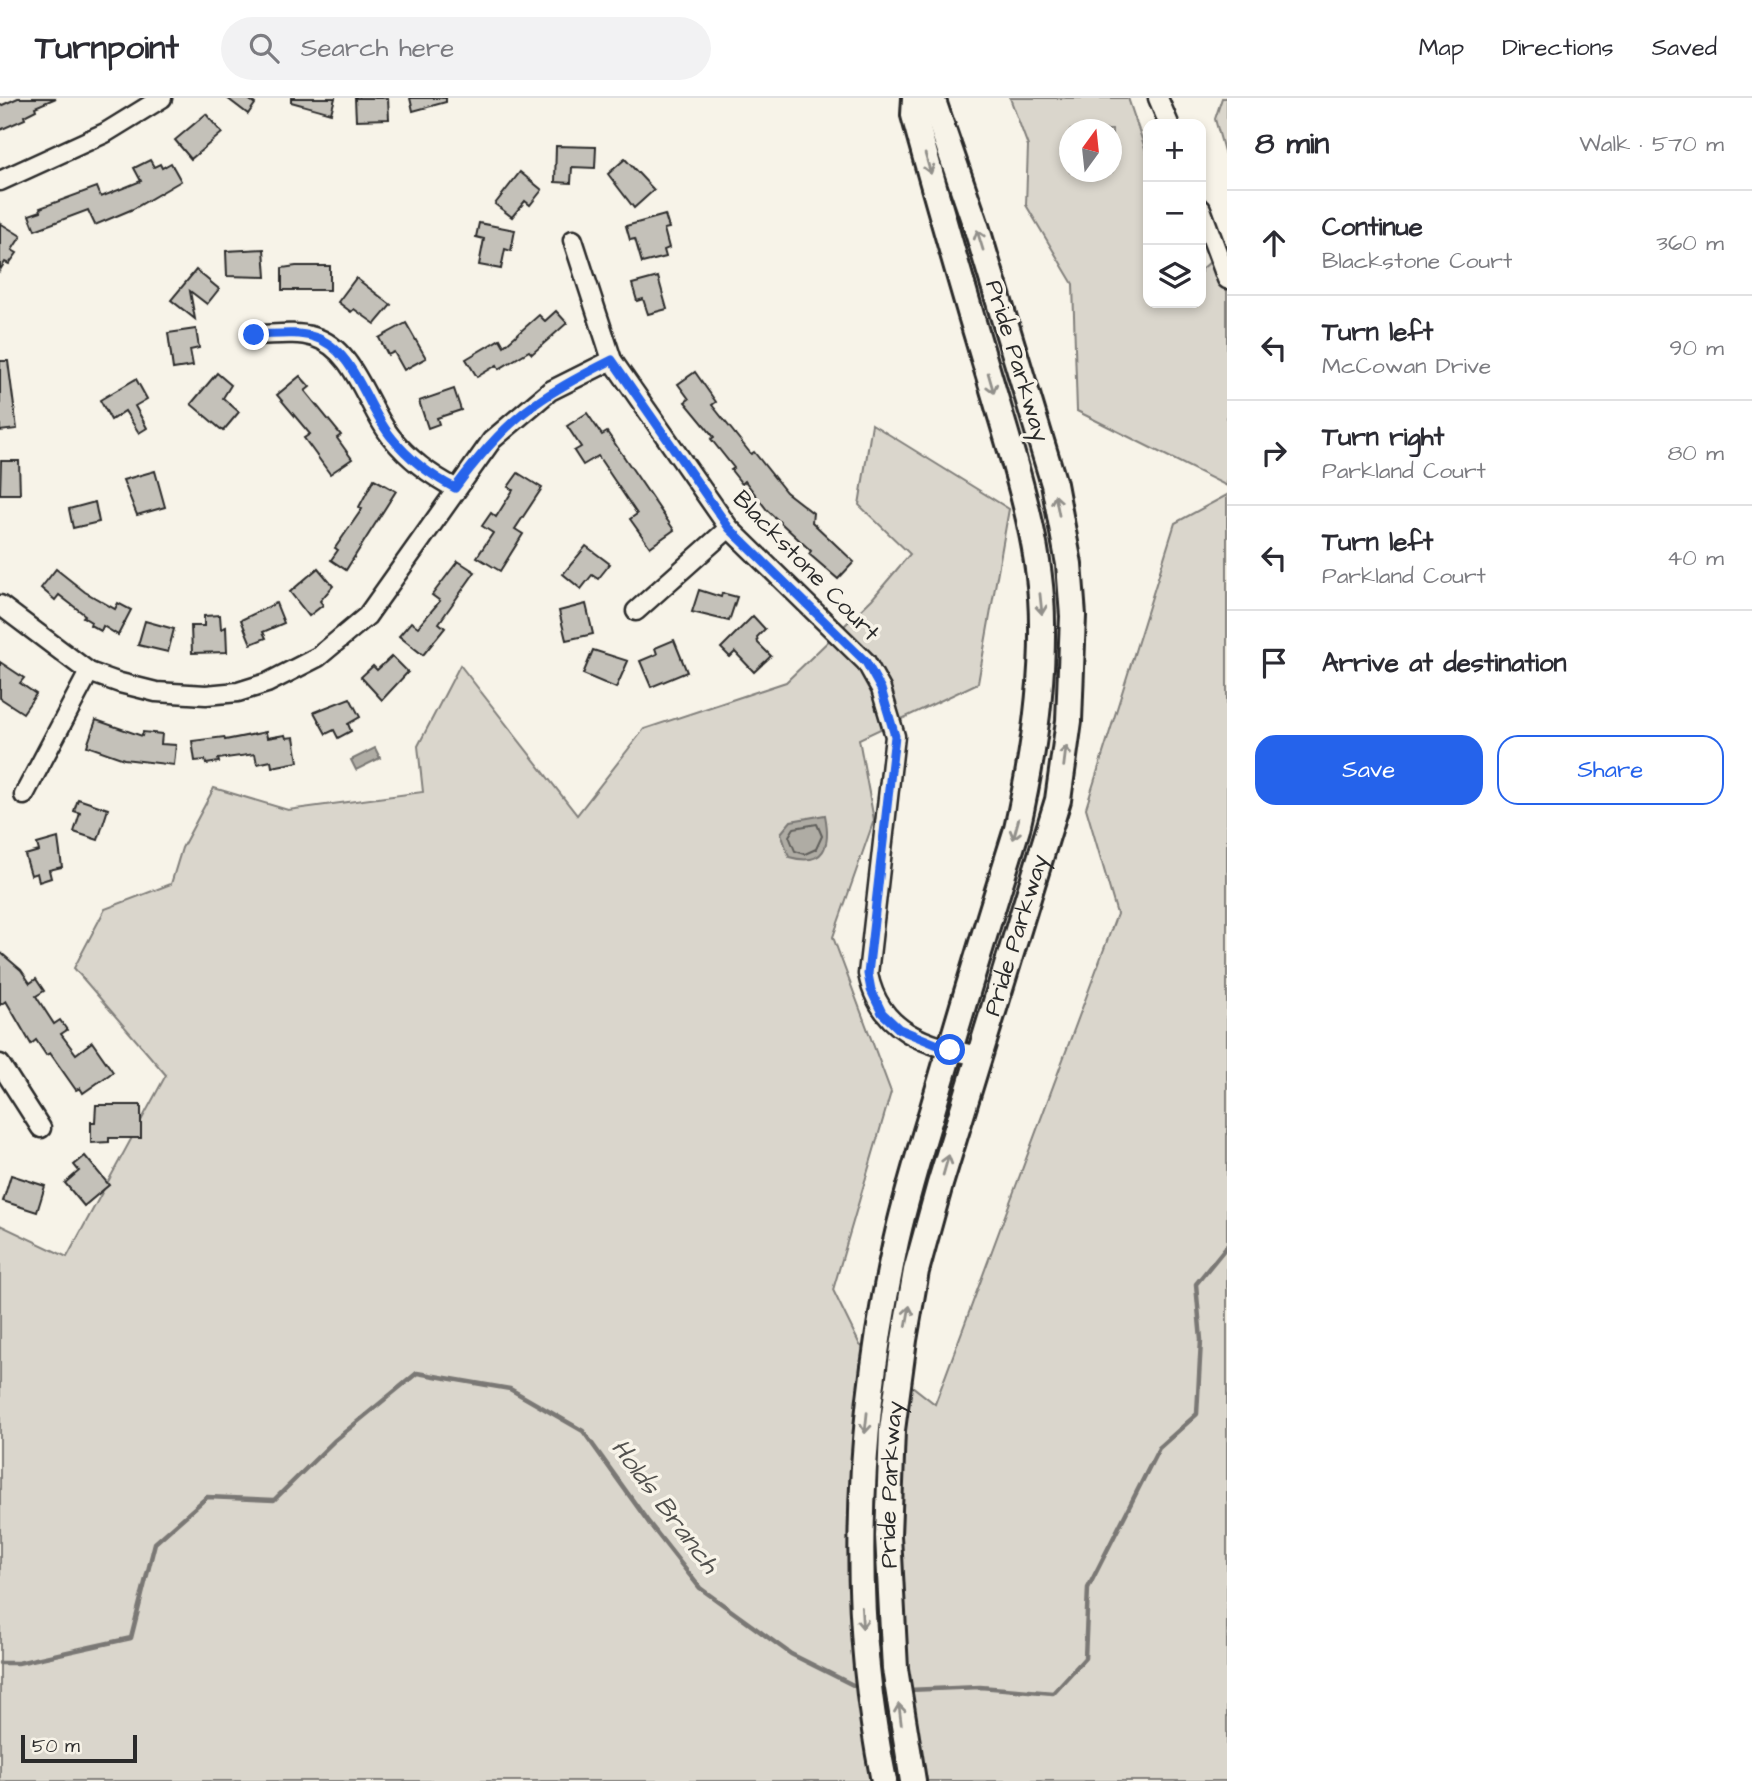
<!DOCTYPE html>
<html lang="en">
<head>
<meta charset="utf-8">
<style>
  :root { --surface:#fff; --page:#f2f2f3; --text:#2b2b33; --muted:#7c7c81; --line:#e1e1e2; --accent:#2563eb }
  body { margin:0; font-family:"Architects Daughter",sans-serif; background:var(--page); color:var(--text) }
  .controls { position:absolute; right:21px; top:21px; display:grid; overflow:hidden; border-radius:14px; box-shadow:0 4px 10px #0003 }
  .controls button { width:63px; height:63px; display:grid; place-items:center; padding:0; border:0; border-bottom:2px solid var(--line); background:var(--surface); color:var(--text); font:35px sans-serif }
  .compass { position:absolute; left:1059px; top:21px; width:63px; height:63px; border-radius:50%; background:var(--surface); box-shadow:0 4px 10px #0003; rotate:15deg }
  .scale { position:absolute; left:21px; bottom:18px; width:116px; box-sizing:border-box; padding-left:7px; border:4px solid #2b2b2b; border-top:0; font-size:19px; line-height:24px; white-space:nowrap; color:#2b2b2b; -webkit-text-stroke:5px #f7f3e8; paint-order:stroke }
  .stop { position:absolute; width:21px; height:21px; margin:-16px; border:5px solid #2563eb; border-radius:50%; background:#fff }
  .stop.end { background:#2563eb; border-color:#fff; box-shadow:0 2px 7px #0008 }
  .list { margin:0; padding:0; list-style:none }
  h2 { display:flex; justify-content:space-between; align-items:center; height:91px; margin:0; padding:0 28px; font-size:30px }
  h2 small { font-size:23px; font-weight:400; color:var(--muted) }
  .list li { display:grid; grid-template-columns:46px 1fr auto; gap:21px; align-items:center; box-sizing:border-box; height:105px; padding:0 28px; border-top:2px solid var(--line) }
  .list b { display:block; font-size:26px; white-space:nowrap }
  .list p { margin:0; font-size:23px; white-space:nowrap; color:var(--muted) }
  .list em { font-size:23px; font-style:normal; color:var(--muted) }
  .actions { display:flex; gap:14px; padding:21px 28px }
  .actions a { flex:1; padding:16px 0; border:2px solid var(--accent); border-radius:21px; text-align:center; font-size:24px; color:var(--accent) }
  .actions .main { background:var(--accent); color:#fff }
  .icon { flex:none; width:38px; height:38px; fill:none; stroke:currentColor; stroke-width:2; stroke-linecap:round; stroke-linejoin:round }
  .map { position:relative; flex:none; width:1227px; height:1683px; overflow:hidden }
  header { display:flex; align-items:center; gap:42px; box-sizing:border-box; height:98px; padding:0 35px; background:var(--surface); border-bottom:2px solid var(--line) }
  header strong { font-size:33px }
  nav { display:flex; gap:38px; margin-inline-start:auto; font-size:24px }
  .search { width:490px; height:63px; background:var(--page); display:flex; align-items:center; gap:18px; box-sizing:border-box; padding:0 24px; border-radius:38px; color:var(--muted); font-size:26px }
  main { display:flex }
  aside { flex:1; background:var(--surface) }
  .map>svg:first-child { display:block }
  .green { fill:#dad6cc; stroke:#82807c; stroke-width:2; fill-rule:evenodd }
  .water { fill:#afaca4; stroke:#7a7874; stroke-width:2 }
  .lines { fill:none; stroke-linecap:round; stroke-linejoin:round }
  .shore { stroke:#605f5b; stroke-width:2 }
  .stream { stroke:#7a7874; stroke-width:4.5 }
  .building { fill:#c4c1b9; stroke:#2b2b2b; stroke-width:2 }
  .street-casing { stroke:#2b2b2b; stroke-width:23 }
  .secondary-casing { stroke:#2b2b2b; stroke-width:30 }
  .street { stroke:#f7f3e8; stroke-width:18 }
  .secondary { stroke:#f7f3e8; stroke-width:24 }
  .oneway { stroke:#918f8a }
  .route { stroke:#2563eb; stroke-width:9 }
  .labels { text-anchor:middle; dominant-baseline:central; stroke-width:7; stroke-linejoin:round; paint-order:stroke }
  .street-label { font-size:24px; fill:#2b2b2b; stroke:#f7f3e8 }
  .water-label { font-size:26px; font-style:italic; fill:#53524f; stroke:#f7f3e8 }
</style>
</head>
<body>
<header>
<strong>Turnpoint</strong>
<div class="search"><svg class="icon" aria-label="search" viewBox="0 0 24 24"><circle cx="10" cy="10" r="6"/><path d="M15 15l6 6"/></svg>Search here</div>
<nav><a>Map</a><a>Directions</a><a>Saved</a></nav>
</header>
<main>
<div class="map">
<svg width="1227" height="1683" viewBox="0 0 1227 1683">
  <rect width="100%" height="100%" fill="#f7f3e8"/>
  <filter id="ink" filterUnits="userSpaceOnUse"><feTurbulence type="fractalNoise" baseFrequency=".0143" numOctaves="2"/><feDisplacementMap in="SourceGraphic" scale="14" xChannelSelector="R" yChannelSelector="G"/><feConvolveMatrix kernelMatrix="1 2 1 2 8 2 1 2 1" color-interpolation-filters="sRGB"/></filter>
  <g filter="url(#ink)">
    <g class="green">
      <path d="M1010 0H1128L1148 59V205H1201V172L1227 149V388L1077 313 1073 186 1026 107 1028 48ZM1070 32H1112V74H1070Z"/>
      <path d="M1222 0H1227V64L1215 21Z"/>
      <path d="M872 326 1009 411 978 585 859 641 874 722 833 839 891 994 833 1192 860 1247 935 1306 1117 816 1086 710 1175 425 1227 397V1683H0V1127L67 1159 166 977 74 870 105 811 171 786 182 750 214 690 288 712 423 694 418 648 460 567 577 717 644 631 786 584 872 501 910 456 859 407Z"/>
    </g>
    <g class="water">
      <path d="M375 650 380 660 356 672 351 662Z"/>
      <path d="M825 717C831 748 825 769 789 759L781 735 791 723Z"/>
    </g>
    <g class="lines">
      <path class="shore" d="M817 726 822 738 816 751 805 756 795 753 789 738 794 730Z"/>
      <g class="stream">
        <path d="M0 1565H18L131 1540 155 1445 207 1399 274 1402 334 1343 417 1275 510 1291 583 1333 649 1425 700 1490 791 1556 861 1591"/>
        <path d="M908 1592 980 1589 1053 1595 1085 1560 1088 1490 1159 1350 1197 1316 1201 1242 1196 1186 1227 1148"/>
      </g>
    </g>
    <g class="building">
      <path d="M18 0H56L35 9 36 12 24 18 25 21 0 32V8Z"/>
      <path d="M227 0H247L255 6 248 16Z"/>
      <path d="M291 0H335L331 15 291 4Z"/>
      <path d="M355 0H388L389 21 356 22Z"/>
      <path d="M410 0H446V4L413 13Z"/>
      <path d="M206 16 222 35 191 61 175 42Z"/>
      <path d="M556 48 596 49 595 70 572 69 571 85 555 84Z"/>
      <path d="M625 61 654 92 634 110 608 76Z"/>
      <path d="M150 62 154 69 160 66 162 70 171 65 181 83 133 111 95 127 88 112 35 132 29 117 41 113 40 110 97 89 101 99 141 83 134 70Z"/>
      <path d="M520 74 542 92 530 107 525 103 512 119 495 106Z"/>
      <path d="M665 117 669 130 664 131 669 150 664 152 666 159 642 165 635 141 630 142 626 128Z"/>
      <path d="M0 125 21 138 12 152 17 155 9 166 5 164 0 172Z"/>
      <path d="M479 125 515 132 511 153 505 151 501 171 479 167 484 141 476 139Z"/>
      <path d="M264 151 266 179 227 178 226 153Z"/>
      <path d="M296 168H330V192H282V170Z"/>
      <path d="M196 172 219 191 207 206 190 193 195 221 171 202Z"/>
      <path d="M658 179 667 211 648 216 643 201 637 203 632 186Z"/>
      <path d="M356 180 391 207 375 226 354 211 351 214 338 204Z"/>
      <path d="M556 213 567 225 532 256 529 253 499 271 497 267 477 279 466 261 500 241 504 248 539 217 545 223Z"/>
      <path d="M406 225 426 260 404 272 394 254 388 257 379 240Z"/>
      <path d="M196 231 199 250 190 252 193 268 173 271 168 235Z"/>
      <path d="M0 263H8L17 331 0 333Z"/>
      <path d="M695 274 716 304 712 307 751 356 754 354 786 394 813 415 812 424 854 464 838 481 809 456 811 453 767 412 745 383 742 386 731 372 734 370 711 341 714 339 685 304 689 301 678 286Z"/>
      <path d="M217 275 231 287 223 300 239 314 223 333 191 306Z"/>
      <path d="M300 278 310 289 305 293 341 337 337 340 352 361 330 376 304 340 310 336 277 297Z"/>
      <path d="M136 281 147 301 135 308 147 330 139 335 125 313 111 322 100 302Z"/>
      <path d="M454 291 461 312 437 320 439 326 428 330 419 303Z"/>
      <path d="M587 315 602 337 607 334 674 432 650 449 630 421 637 416 598 358 583 367 574 353 581 349 567 328Z"/>
      <path d="M1 363H19L20 396H0Z"/>
      <path d="M155 373 165 409 137 417 123 382Z"/>
      <path d="M518 375 542 390 515 431 523 436 500 473 477 459 493 435 482 428 491 415 496 419 513 392 508 389Z"/>
      <path d="M374 381 396 393 346 472 331 462 338 452 335 450 362 411 359 409Z"/>
      <path d="M95 404 99 424 73 430 69 411Z"/>
      <path d="M586 448 610 466 598 481 592 477 581 491 563 476Z"/>
      <path d="M458 463 475 474 439 525 445 530 423 557 399 538 411 524 418 529 440 503 432 497Z"/>
      <path d="M318 470 333 488 320 503 323 507 309 518 290 494Z"/>
      <path d="M56 471 85 494 115 511 118 505 131 512 118 537 103 528 101 533 90 527 91 524 83 519 85 517 59 497 55 502 41 490Z"/>
      <path d="M699 492 721 499 722 495 737 499 729 523 692 514Z"/>
      <path d="M276 505 284 525 263 534 266 540 251 546 241 522Z"/>
      <path d="M586 506 593 536 566 542 559 513Z"/>
      <path d="M220 517 221 531 226 529 227 554 192 555 191 528H204V518Z"/>
      <path d="M753 518 765 531 757 539 758 545 771 558 754 574 735 554 730 559 721 550Z"/>
      <path d="M145 523 174 531 168 554 138 547Z"/>
      <path d="M674 542 687 574 651 589 640 563 657 556 655 550Z"/>
      <path d="M593 552 628 563 616 590 583 576Z"/>
      <path d="M392 558 408 574 382 602 361 579 373 568 377 572Z"/>
      <path d="M0 564 24 580 20 585 36 596 23 615 0 600Z"/>
      <path d="M350 600 360 619 348 626 351 633 338 640 334 632 326 636 314 614Z"/>
      <path d="M96 622 142 638 143 634 162 636 161 646 176 647 174 667 124 661 87 648Z"/>
      <path d="M266 634 267 640 285 637 286 640 294 639 298 664 272 669 271 663 257 666 255 656 218 661 219 664 206 666 205 662 195 663 192 643 224 639 225 642Z"/>
      <path d="M78 701 108 711 98 742 74 734 80 715 74 713Z"/>
      <path d="M58 740 62 769 49 772 51 780 39 784 37 775 31 777 25 757 39 753 37 746Z"/>
      <path d="M0 854 21 872 30 885 36 881 44 893 36 898 39 903 54 926 60 922 67 932 61 936 76 956 92 944 113 974 83 995 80 990 76 992 50 955 46 957 36 942 31 946 6 903 0 907Z"/>
      <path d="M96 1007H141V1040H109V1044L91 1045V1024H95Z"/>
      <path d="M85 1058 109 1087 84 1108 65 1085 79 1073 74 1067Z"/>
      <path d="M11 1077 45 1088 37 1114 3 1103Z"/>
    </g>
    <g class="lines">
      <defs>
        <g id="street">
          <path d="M1158 0 1169 26"/>
          <path d="M0 83 105 35 162 0"/>
          <path d="M1201 111 1227 181"/>
          <path d="M573 142 612 262 729 430 866 564 881 591 895 638 868 876C880 934 925 947 978 958"/>
          <path d="M254 237C273 237 295 233 314 239 355 251 367 310 392 340 409 361 432 378 455 390"/>
          <path d="M0 507 89 574 120 585 156 594 206 597 238 594 267 585 318 559 367 518 492 342 550 293 612 262"/>
          <path d="M636 513 729 430"/>
          <path d="M24 697 89 574"/>
          <path d="M0 966 41 1030"/>
        </g>
        <g id="secondary">
          <path d="M884 1683C848 1506 857 1329 894 1153 904 1104 919 1057 933 1010 960 916 988 824 1017 731 1032 664 1043 595 1042 526 1042 445 1014 364 992 288 965 198 939 108 914 17L915 0"/>
          <path id="s1" d="M913 1683 895 1571 888 1438 892 1332 904 1242 916 1173 940 1086 1058 702 1069 623 1073 518 1069 466 1054 386 977 131 932 0"/>
        </g>
      </defs>
      <use href="#street" class="street-casing"/>
      <use href="#secondary" class="secondary-casing"/>
      <use href="#street" class="street"/>
      <use href="#secondary" class="secondary"/>
    </g>
    <defs><path id="oneway-shaft" d="M-6 0H5M1.5-3L5.5 0L1.5 3" fill="none" stroke-width="1.6" stroke-linecap="round" stroke-linejoin="round" transform="scale(1.75)"/></defs>
    <g class="oneway">
      <use href="#oneway-shaft" transform="translate(928 66) rotate(74)"/>
      <use href="#oneway-shaft" transform="translate(980 142) rotate(-107)"/>
      <use href="#oneway-shaft" transform="translate(991 285) rotate(74)"/>
      <use href="#oneway-shaft" transform="translate(1057 407) rotate(-101)"/>
      <use href="#oneway-shaft" transform="translate(1041 506) rotate(84)"/>
      <use href="#oneway-shaft" transform="translate(1065 658) rotate(-83)"/>
      <use href="#oneway-shaft" transform="translate(1016 731) rotate(105)"/>
      <use href="#oneway-shaft" transform="translate(946 1067) rotate(-74)"/>
      <use href="#oneway-shaft" transform="translate(908 1218) rotate(-80)"/>
      <use href="#oneway-shaft" transform="translate(866 1325) rotate(96)"/>
      <use href="#oneway-shaft" transform="translate(862 1520) rotate(87)"/>
      <use href="#oneway-shaft" transform="translate(900 1616) rotate(-97)"/>
    </g>
  </g>
  <g class="lines" filter="url(#ink)">
    <path class="route" d="M254 237C273 237 295 233 314 239 355 251 366 310 392 340 409 361 432 378 455 390 506 321 536 300 612 262L729 430 866 564 881 591 895 638 868 876 871 892 882 915 899 931 950 952"/>
  </g>
  <g class="labels">
    <g class="street-label">
      <text transform="translate(1017 263) rotate(73)">Pride Parkway</text>
      <text transform="translate(806 468) rotate(46)">Blackstone Court</text>
      <text stroke="none"><textPath href="#s1" startOffset="864">Pride Parkway</textPath></text>
      <text stroke="none"><textPath href="#s1" startOffset="298">Pride Parkway</textPath></text>
    </g>
    <g class="water-label">
      <text transform="translate(665 1408) rotate(53)">Holds Branch</text>
    </g>
  </g>
</svg>
<div class="controls">
<button>+</button>
<button>−</button>
<button><svg class="icon" aria-label="layers" viewBox="0 0 24 24"><path d="M12 4l9 5-9 5-9-5zM3 14l9 5 9-5"/></svg></button>
</div>
<svg class="compass" viewBox="-18 -18 36 36"><path d="M0-13l5 13h-10z" fill="#e53935"/><path d="M0 13l5-13h-10z" fill="#7c7c81"/></svg>
<div class="scale">50 m</div>
<div class="stop" style="left:950px;top:952px"></div>
<div class="stop end" style="left:254px;top:237px"></div>
</div>
<aside>
<h2>8 min<small>Walk · 570 m</small></h2>
<ul class="list">
<li><svg class="icon" aria-label="ahead" viewBox="0 0 24 24"><path d="M12 20V5M6 11l6-6 6 6"/></svg><div><b>Continue</b><p>Blackstone Court</p></div><em>360 m</em></li>
<li><svg class="icon" aria-label="left" viewBox="0 0 24 24"><path d="M17 20v-9H6M10 6l-5 5 5 5"/></svg><div><b>Turn left</b><p>McCowan Drive</p></div><em>90 m</em></li>
<li><svg class="icon" aria-label="right" viewBox="0 0 24 24"><path d="M7 20v-9h11M14 6l5 5-5 5"/></svg><div><b>Turn right</b><p>Parkland Court</p></div><em>80 m</em></li>
<li><svg class="icon" aria-label="left" viewBox="0 0 24 24"><path d="M17 20v-9H6M10 6l-5 5 5 5"/></svg><div><b>Turn left</b><p>Parkland Court</p></div><em>40 m</em></li>
<li><svg class="icon" aria-label="arrive" viewBox="0 0 24 24"><path d="M6 21V4h12l-3 4 3 4H6"/></svg><div><b>Arrive at destination</b></div></li>
</ul>
<div class="actions"><a class="main">Save</a><a>Share</a></div>
</aside>
</main>
</body>
</html>
